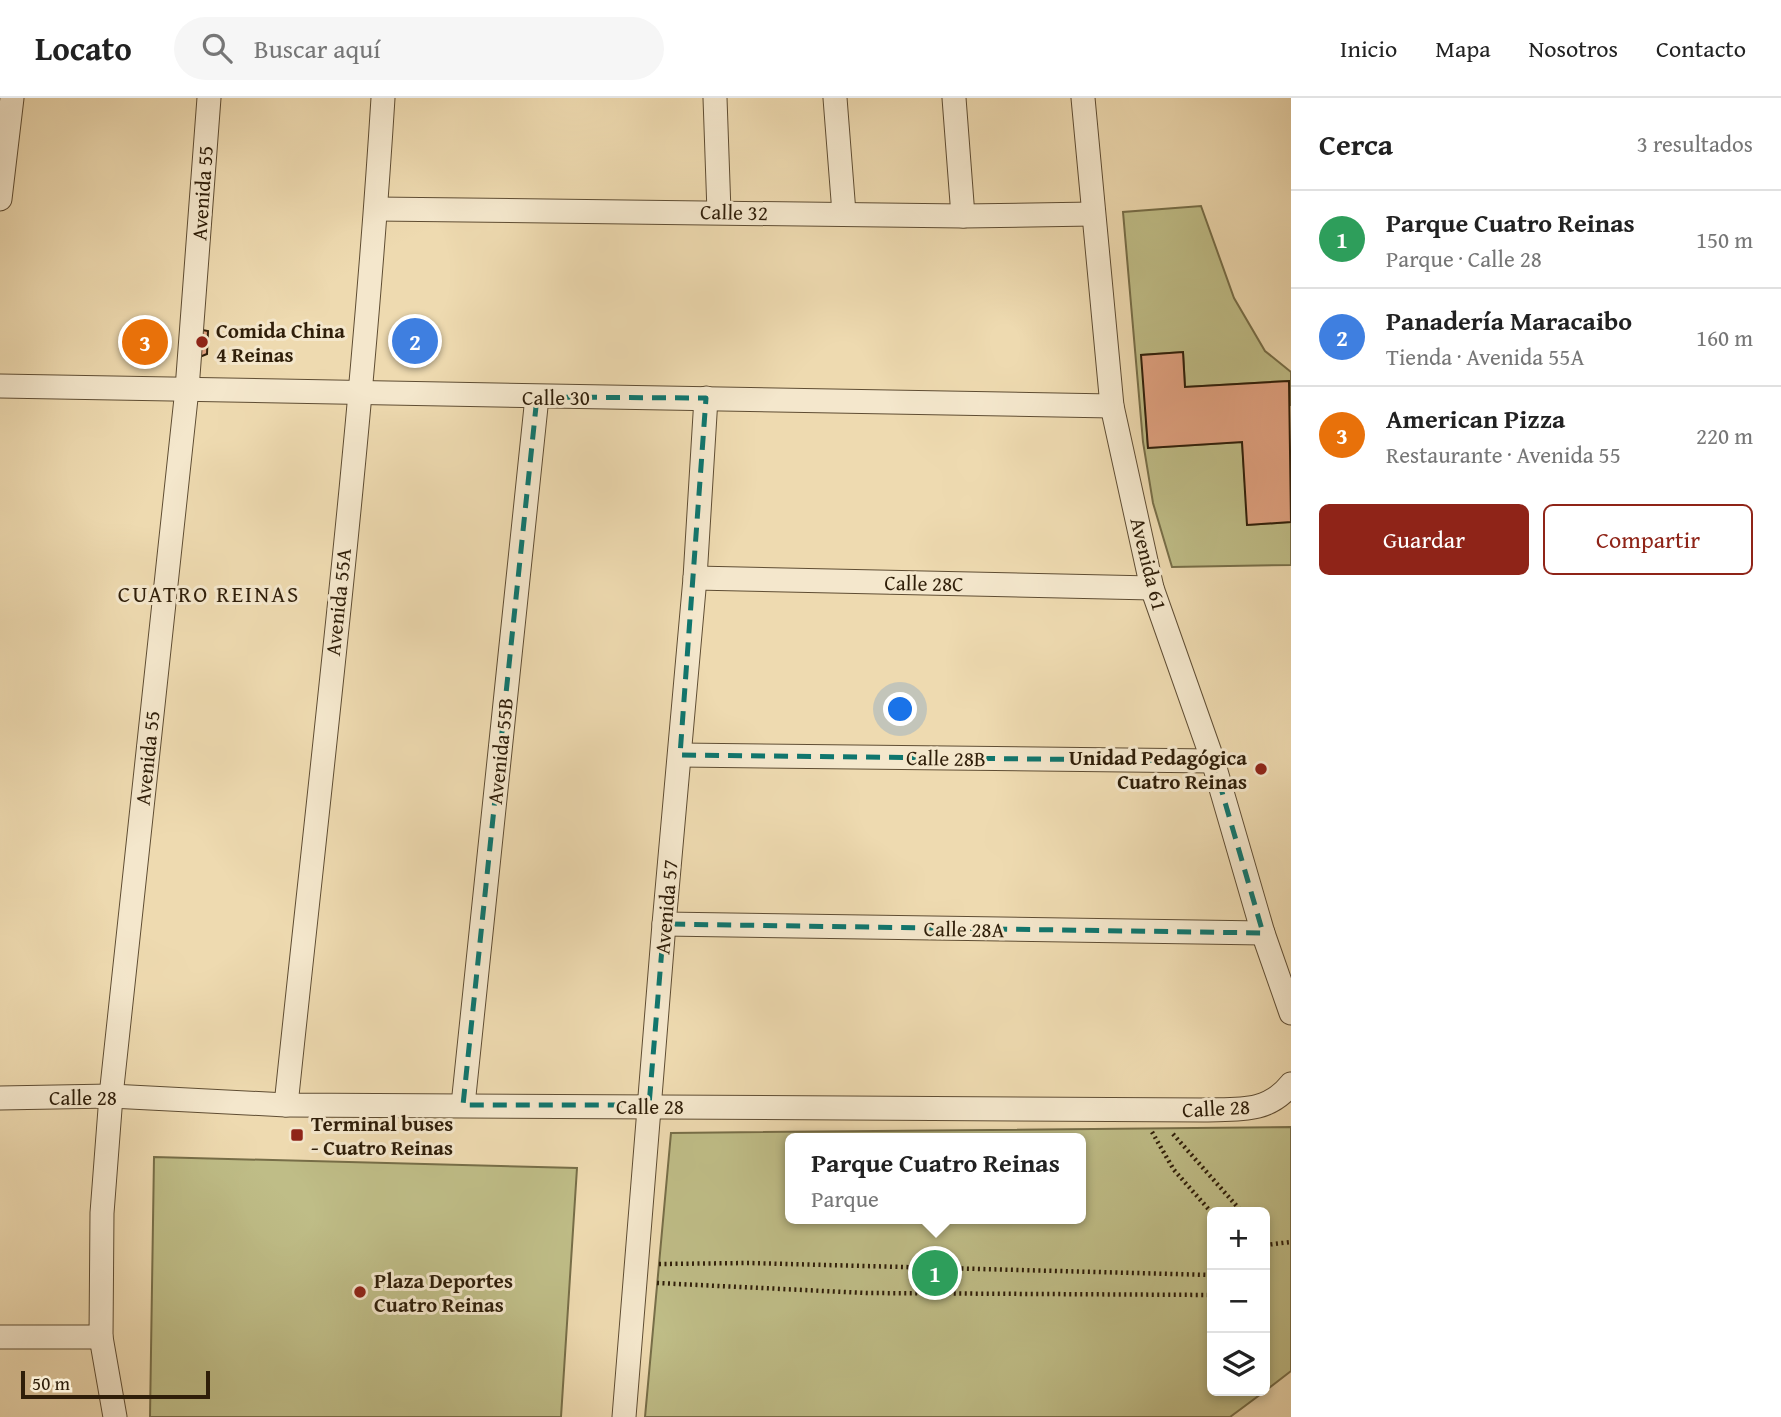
<!DOCTYPE html>
<html lang="es">
<head>
<meta charset="utf-8">
<style>
  :root { --surface:#fff; --page:#f6f6f6; --text:#222; --muted:#767676; --line:#e0e0e0; --accent:#8f2418 }
  body { margin:0; font-family:"Gentium Book Plus",serif; background:var(--page); color:var(--text) }
  .controls { position:absolute; right:21px; bottom:21px; display:grid; overflow:hidden; border-radius:10px; box-shadow:0 4px 10px #0003 }
  .controls button { width:63px; height:63px; display:grid; place-items:center; padding:0; border:0; border-bottom:2px solid var(--line); background:var(--surface); color:var(--text); font:35px sans-serif }
  .scale { position:absolute; left:21px; bottom:18px; width:189px; box-sizing:border-box; padding-left:7px; border:4px solid #2f1e09; border-top:0; font-size:19px; line-height:24px; white-space:nowrap; color:#2f1e09; -webkit-text-stroke:5px #f4e7cc; paint-order:stroke }
  .you { position:absolute; left:901px; top:612px; width:24px; height:24px; margin:-18px; border:5px solid #fff; border-radius:50%; background:#1a73e8; box-shadow:0 0 0 10px #1a73e833 }
  .badge { display:grid; place-items:center; width:46px; height:46px; border-radius:50%; background:var(--accent); color:#fff; font-size:23px; font-weight:700 }
  .pin { position:absolute; translate:-50% -50%; border:4px solid #fff; box-shadow:0 2px 7px #0006 }
  .popup { position:absolute; left:785px; top:1035px; width:301px; height:91px; box-sizing:border-box; display:grid; place-content:center; border-radius:10px; background:var(--surface); filter:drop-shadow(0 2px 5px #0005); font-size:23px; white-space:nowrap; color:var(--muted) }
  .popup b { font-size:26px; color:var(--text) }
  .popup::after { content:''; position:absolute; left:50%; top:100%; margin-left:-14px; border:14px solid transparent; border-top-color:var(--surface) }
  .list { margin:0; padding:0; list-style:none }
  h2 { display:flex; justify-content:space-between; align-items:center; height:91px; margin:0; padding:0 28px; font-size:30px }
  h2 small { font-size:23px; font-weight:400; color:var(--muted) }
  .list li { display:grid; grid-template-columns:46px 1fr auto; gap:21px; align-items:center; box-sizing:border-box; height:98px; padding:0 28px; border-top:2px solid var(--line) }
  .list b { display:block; font-size:26px; white-space:nowrap }
  .list p { margin:0; font-size:23px; white-space:nowrap; color:var(--muted) }
  .list em { font-size:23px; font-style:normal; color:var(--muted) }
  .actions { display:flex; gap:14px; padding:21px 28px }
  .actions a { flex:1; padding:16px 0; border:2px solid var(--accent); border-radius:10px; text-align:center; font-size:24px; color:var(--accent) }
  .actions .main { background:var(--accent); color:#fff }
  .icon { flex:none; width:38px; height:38px; fill:none; stroke:currentColor; stroke-width:2; stroke-linecap:round; stroke-linejoin:round }
  .map { position:relative; flex:none; width:1291px; height:1319px; overflow:hidden }
  header { display:flex; align-items:center; gap:42px; box-sizing:border-box; height:98px; padding:0 35px; background:var(--surface); border-bottom:2px solid var(--line) }
  header strong { font-size:33px }
  nav { display:flex; gap:38px; margin-inline-start:auto; font-size:24px }
  .search { width:490px; height:63px; background:var(--page); display:flex; align-items:center; gap:18px; box-sizing:border-box; padding:0 24px; border-radius:38px; color:var(--muted); font-size:26px }
  main { display:flex }
  aside { flex:1; background:var(--surface) }
  .map>svg:first-child { display:block }
  .green { fill:#bfbd87; stroke:#776e48; stroke-width:2; fill-rule:evenodd }
  .building { fill:#e1a281; stroke:#2f1e09; stroke-width:2 }
  .lines { fill:none; stroke-linecap:round; stroke-linejoin:round }
  .minor-casing { stroke:#5f4d33; stroke-width:25 }
  .path { stroke:#2f1e09; stroke-width:4.5; stroke-dasharray:2 3.5; stroke-linecap:butt }
  .minor { stroke:#f4e7cc; stroke-width:23 }
  .marked { fill:none; stroke:#0f766e; stroke-width:5; stroke-dasharray:14 9; stroke-linejoin:round }
  .poi-dot { fill:#8f2418; stroke:#f4e7cc; stroke-width:2.5 }
  .labels { text-anchor:middle; dominant-baseline:central; stroke-width:6; stroke-linejoin:round; paint-order:stroke }
  .street-label { font-size:21px; fill:#2f1e09; stroke:#f4e7cc }
  .poi-label { font-size:21px; font-weight:bold; fill:#2f1e09; stroke:#f4e7cc; text-anchor:start }
  .neighbourhood-label { font-size:23px; letter-spacing:2px; fill:#2f1e09; stroke:#f4e7cc }
</style>
</head>
<body>
<header>
<strong>Locato</strong>
<div class="search"><svg class="icon" aria-label="search" viewBox="0 0 24 24"><circle cx="10" cy="10" r="6"/><path d="M15 15l6 6"/></svg>Buscar aquí</div>
<nav><a>Inicio</a><a>Mapa</a><a>Nosotros</a><a>Contacto</a></nav>
</header>
<main>
<div class="map">
<svg width="1291" height="1319" viewBox="0 0 1291 1319">
  <rect width="100%" height="100%" fill="#eedab0"/>
  <filter id="stains"><feTurbulence type="fractalNoise" baseFrequency=".00286" numOctaves="4"/><feColorMatrix values="0 0 0 0 .2 0 0 0 0 .09 0 0 0 0 .02 0 0 0 .5 -.17"/></filter>
  <radialGradient id="worn" r=".72"><stop offset=".6" stop-color="#630" stop-opacity="0"/><stop offset="1" stop-color="#630" stop-opacity=".3"/></radialGradient>
  <g class="green">
    <path d="M1201 108 1234 200 1265 253 1291 274V308L1289 283 1185 289 1183 254 1142 257 1148 350 1242 344 1248 427 1291 424V467L1172 469 1153 405 1143 344 1123 114Z"/>
    <path d="M1291 1029V1273L1265 1293V1114H1212V1293H1265L1230 1319H645L671 1035ZM1080 1040V1121H790V1040Z"/>
    <path d="M154 1059 577 1070 561 1319H150Z"/>
  </g>
  <g class="building">
    <path d="M133 228 157 230V258L134 259Z"/>
    <path d="M197 231 208 233 207 256 197 260Z"/>
    <path d="M1183 254 1185 289 1289 283 1291 424 1247 427 1242 344 1148 350 1141 257Z"/>
  </g>
  <g class="lines">
    <defs>
      <g id="minor">
        <path d="M715 0 719 114"/>
        <path d="M835 0 844 115"/>
        <path d="M954 0 963 118"/>
        <path d="M1083 0 1112 308 1152 490 1213 663 1263 835 1291 915"/>
        <path d="M0 101 12 0"/>
        <path d="M376 111 963 118 1093 116"/>
        <path d="M0 288 1112 308"/>
        <path d="M695 480 1152 490"/>
        <path d="M680 657 1213 663"/>
        <path d="M664 826 1263 835"/>
        <path d="M0 1000 111 998 286 1007 1205 1012C1239 1011 1268 1015 1291 986"/>
        <path d="M286 1007C321 672 362 336 383 0"/>
        <path d="M463 1007 537 299"/>
        <path d="M0 1239H101"/>
        <path d="M115 1319 101 1239 102 1115 111 998 187 291 209 0"/>
        <path d="M624 1319 664 826 695 480 706 300"/>
      </g>
    </defs>
    <use href="#minor" class="minor-casing"/>
    <g class="path">
      <path d="M1152 1034 1174 1072 1212 1115"/>
      <path d="M1173 1036 1242 1114"/>
      <path d="M1265 1147 1291 1144"/>
      <path d="M659 1166 749 1165 1212 1177"/>
      <path d="M657 1185 866 1195 1212 1197"/>
    </g>
    <use href="#minor" class="minor"/>
  </g>
  <path class="marked" d="M537 299 706 300 680 657 1213 663 1263 835 664 826 649 1007H463Z"/>
  <g class="poi-dot">
    <circle cx="202" cy="244" r="7"/>
    <circle cx="1261" cy="671" r="7"/>
    <rect x="290" y="1030" width="14" height="14" rx="3.5"/>
    <circle cx="360" cy="1194" r="7"/>
  </g>
  <g class="labels">
    <g class="street-label">
      <text transform="translate(202 95) rotate(-86)">Avenida 55</text>
      <text transform="translate(734 114) rotate(1)">Calle 32</text>
      <text x="556" y="299">Calle 30</text>
      <text transform="translate(1149 466) rotate(76)">Avenida 61</text>
      <text transform="translate(924 485) rotate(1)">Calle 28C</text>
      <text transform="translate(338 504) rotate(-84)">Avenida 55A</text>
      <text transform="translate(500 653) rotate(-84)">Avenida 55B</text>
      <text transform="translate(147 660) rotate(-84)">Avenida 55</text>
      <text transform="translate(946 660) rotate(1)">Calle 28B</text>
      <text transform="translate(666 809) rotate(-85)">Avenida 57</text>
      <text transform="translate(964 831) rotate(1)">Calle 28A</text>
      <text x="83" y="999">Calle 28</text>
      <text x="650" y="1008">Calle 28</text>
      <text transform="translate(1216 1010) rotate(-3)">Calle 28</text>
    </g>
    <g class="poi-label">
      <text x="216" y="232">Comida China<tspan x="216" dy="24">4 Reinas</tspan></text>
      <text x="1247" y="659" text-anchor="end">Unidad Pedagógica<tspan x="1247" dy="24">Cuatro Reinas</tspan></text>
      <text x="311" y="1025">Terminal buses<tspan x="311" dy="24">- Cuatro Reinas</tspan></text>
      <text x="374" y="1182">Plaza Deportes<tspan x="374" dy="24">Cuatro Reinas</tspan></text>
    </g>
    <g class="neighbourhood-label">
      <text x="209" y="495">CUATRO REINAS</text>
    </g>
  </g>
  <rect width="100%" height="100%" filter="url(#stains)"/>
  <rect width="100%" height="100%" fill="url(#worn)"/>
</svg>
<div class="controls">
<button>+</button>
<button>−</button>
<button><svg class="icon" aria-label="layers" viewBox="0 0 24 24"><path d="M12 4l9 5-9 5-9-5zM3 14l9 5 9-5"/></svg></button>
</div>
<div class="scale">50 m</div>
<div class="you"></div>
<div class="pin badge" style="left:935px;top:1175px;background:#2e9e5b">1</div>
<div class="popup"><b>Parque Cuatro Reinas</b>Parque</div>
<div class="pin badge" style="left:415px;top:243px;background:#3f7fe0">2</div>
<div class="pin badge" style="left:145px;top:244px;background:#e8710a">3</div>
</div>
<aside>
<h2>Cerca<small>3 resultados</small></h2>
<ul class="list">
<li><span class="badge" style="background:#2e9e5b">1</span><div><b>Parque Cuatro Reinas</b><p>Parque · Calle 28</p></div><em>150 m</em></li>
<li><span class="badge" style="background:#3f7fe0">2</span><div><b>Panadería Maracaibo</b><p>Tienda · Avenida 55A</p></div><em>160 m</em></li>
<li><span class="badge" style="background:#e8710a">3</span><div><b>American Pizza</b><p>Restaurante · Avenida 55</p></div><em>220 m</em></li>
</ul>
<div class="actions"><a class="main">Guardar</a><a>Compartir</a></div>
</aside>
</main>
</body>
</html>
